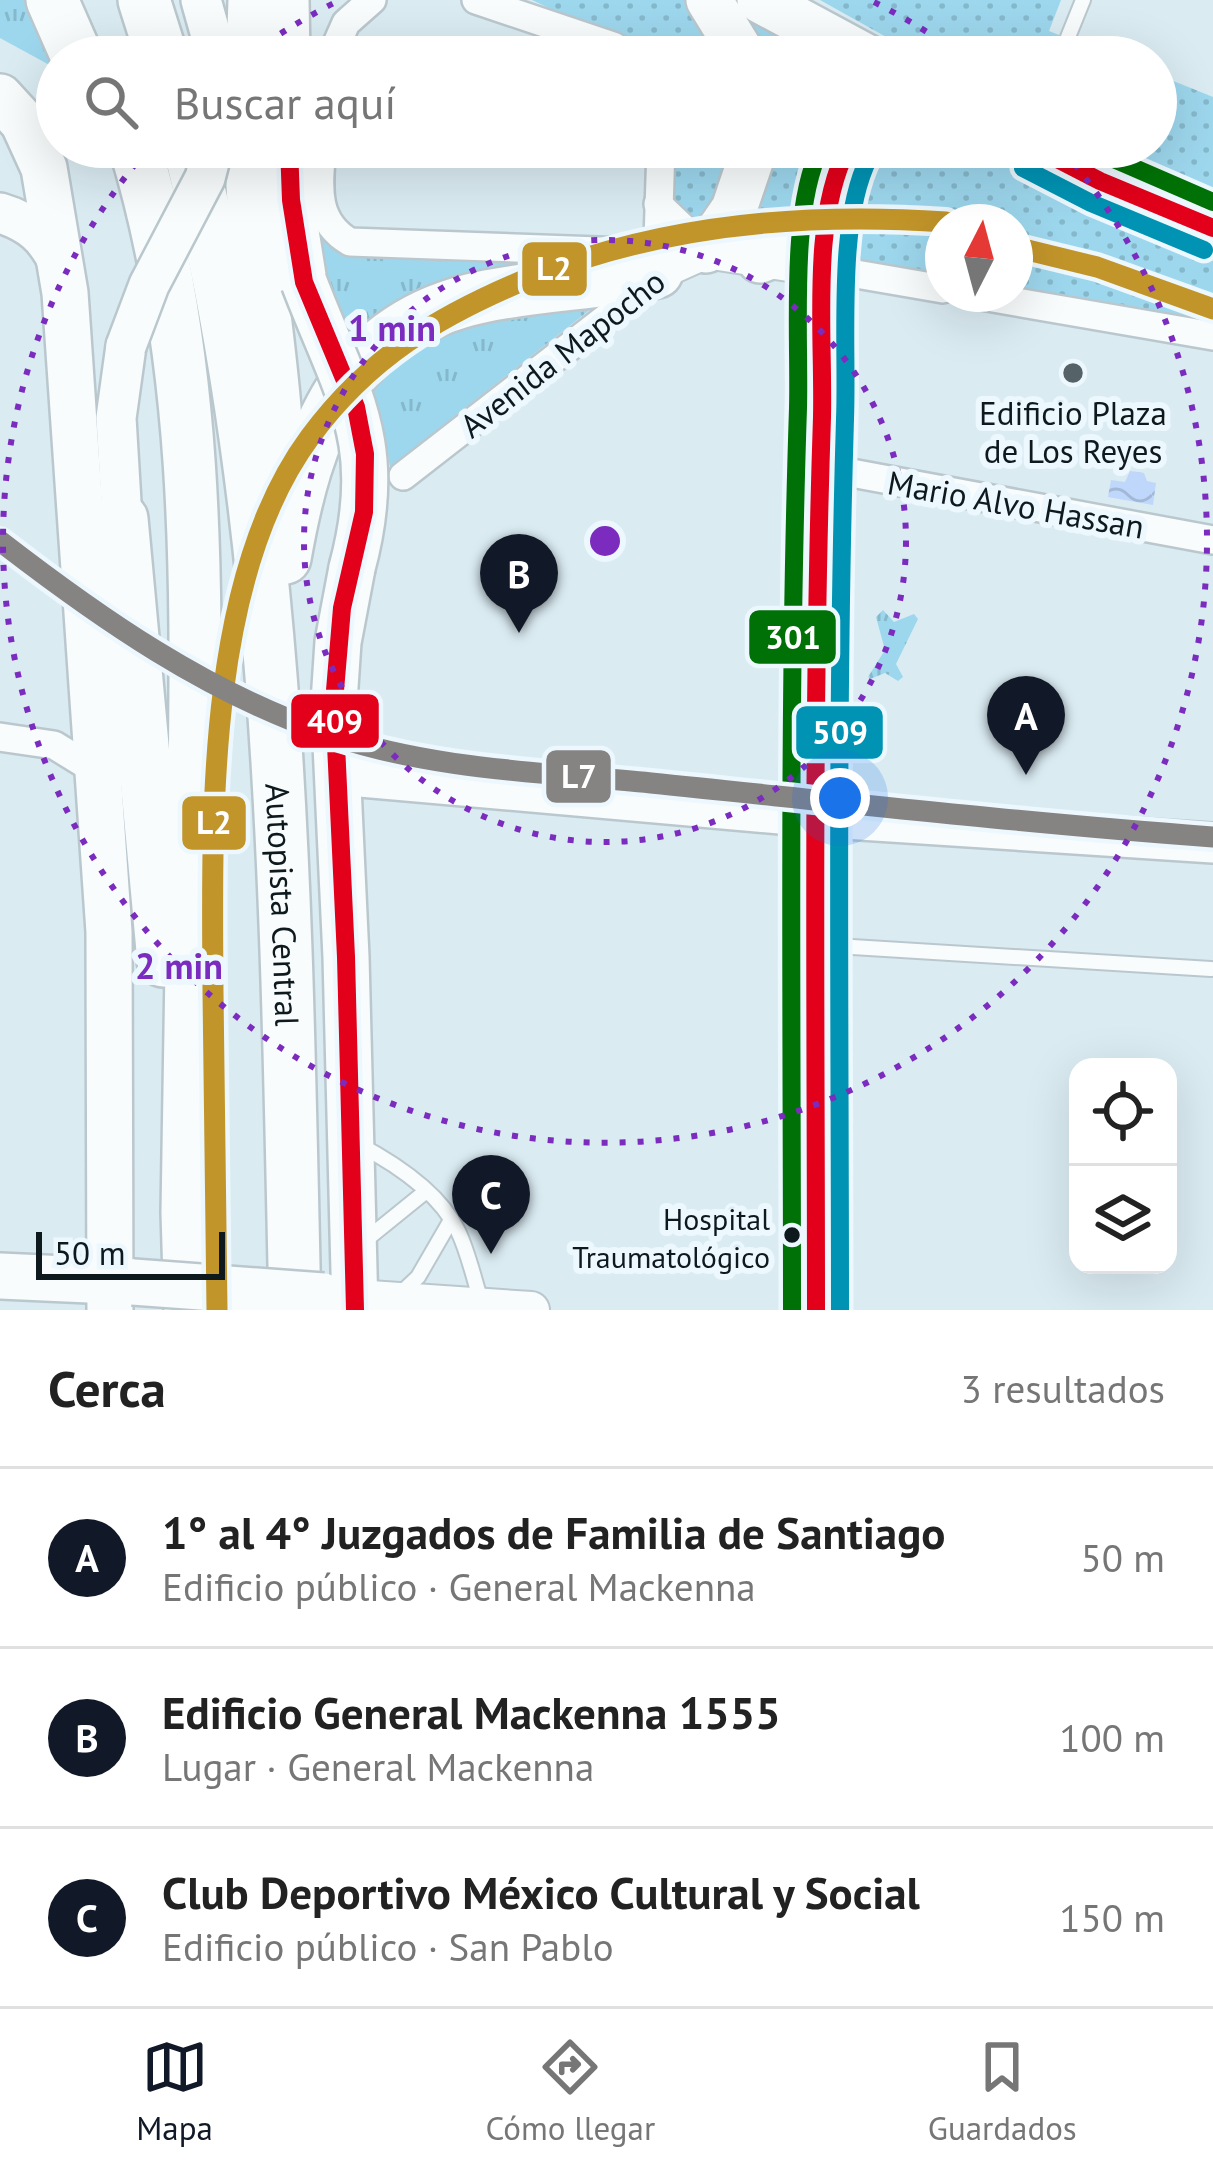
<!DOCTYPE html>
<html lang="es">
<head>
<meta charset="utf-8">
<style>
  :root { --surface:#fff; --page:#f6f6f6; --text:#222; --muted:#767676; --line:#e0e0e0; --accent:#111827 }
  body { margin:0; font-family:"PT Sans",sans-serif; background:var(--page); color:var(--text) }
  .controls { position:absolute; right:36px; bottom:36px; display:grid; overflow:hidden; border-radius:24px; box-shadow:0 12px 48px #0002 }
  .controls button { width:108px; height:108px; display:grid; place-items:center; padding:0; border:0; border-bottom:3px solid var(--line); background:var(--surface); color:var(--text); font:60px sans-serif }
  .compass { position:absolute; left:925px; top:204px; width:108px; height:108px; border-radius:50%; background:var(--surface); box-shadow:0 12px 48px #0002; rotate:6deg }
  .scale { position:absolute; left:36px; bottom:30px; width:189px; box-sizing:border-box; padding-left:12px; border:6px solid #0d191d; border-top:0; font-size:33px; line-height:42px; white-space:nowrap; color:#0d191d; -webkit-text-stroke:9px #ecf8fe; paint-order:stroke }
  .you { position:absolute; left:840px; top:798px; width:42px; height:42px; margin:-30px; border:9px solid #fff; border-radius:50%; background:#1a73e8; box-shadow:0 0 0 18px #1a73e833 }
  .badge { display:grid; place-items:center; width:78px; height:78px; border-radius:50%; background:var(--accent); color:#fff; font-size:39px; font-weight:700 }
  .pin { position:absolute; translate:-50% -99px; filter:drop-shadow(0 3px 6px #0008) }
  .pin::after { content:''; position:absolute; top:63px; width:42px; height:36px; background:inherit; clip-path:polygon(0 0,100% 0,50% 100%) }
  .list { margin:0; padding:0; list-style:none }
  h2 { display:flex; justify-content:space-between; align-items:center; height:156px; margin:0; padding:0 48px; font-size:51px }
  h2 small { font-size:39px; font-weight:400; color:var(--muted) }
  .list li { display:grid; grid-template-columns:78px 1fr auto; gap:36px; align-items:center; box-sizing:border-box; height:180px; padding:0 48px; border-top:3px solid var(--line) }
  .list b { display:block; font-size:45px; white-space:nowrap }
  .list p { margin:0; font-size:39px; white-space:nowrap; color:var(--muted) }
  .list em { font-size:39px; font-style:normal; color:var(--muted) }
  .icon { flex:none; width:66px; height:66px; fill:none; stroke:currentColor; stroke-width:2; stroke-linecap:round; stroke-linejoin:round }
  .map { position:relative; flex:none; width:1213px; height:1310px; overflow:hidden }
  .search { position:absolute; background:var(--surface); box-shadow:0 12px 48px #0002; left:36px; right:36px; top:36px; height:132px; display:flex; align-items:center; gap:30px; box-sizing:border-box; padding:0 42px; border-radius:66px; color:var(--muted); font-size:45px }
  .sheet { height:696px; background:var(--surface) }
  nav { display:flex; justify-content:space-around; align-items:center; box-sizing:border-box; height:168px; border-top:3px solid var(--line); background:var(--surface); font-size:33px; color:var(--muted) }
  nav a { display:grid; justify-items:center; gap:6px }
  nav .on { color:var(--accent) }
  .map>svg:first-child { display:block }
  .grass { fill:url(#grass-tufts) }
  .park { fill:url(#park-dots) }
  .water { fill:url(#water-waves) }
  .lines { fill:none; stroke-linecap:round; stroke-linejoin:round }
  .service-casing { stroke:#bac8ce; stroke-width:18 }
  .minor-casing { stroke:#bac8ce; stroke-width:32 }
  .tertiary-casing { stroke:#bac8ce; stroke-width:40 }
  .secondary-casing { stroke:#bac8ce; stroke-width:44 }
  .primary-casing { stroke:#bac8ce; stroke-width:50 }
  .motorway-casing { stroke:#bac8ce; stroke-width:56 }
  .service { stroke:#f9fcfd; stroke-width:14 }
  .minor { stroke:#f9fcfd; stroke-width:27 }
  .tertiary { stroke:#f9fcfd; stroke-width:36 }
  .secondary { stroke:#f9fcfd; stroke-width:39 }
  .primary { stroke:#f9fcfd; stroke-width:45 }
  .motorway { stroke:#f9fcfd; stroke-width:51 }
  .secondary-bridge-casing { stroke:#bac8ce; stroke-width:44; stroke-linecap:butt }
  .primary-bridge-casing { stroke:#bac8ce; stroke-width:50; stroke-linecap:butt }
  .secondary-bridge { stroke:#f9fcfd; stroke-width:39 }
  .primary-bridge { stroke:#f9fcfd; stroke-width:45 }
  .bus-1-casing { stroke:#ecf8fe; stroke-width:27 }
  .bus-2-casing { stroke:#ecf8fe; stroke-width:27 }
  .bus-3-casing { stroke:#ecf8fe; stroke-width:27 }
  .bus-1 { stroke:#e2001a; stroke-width:18 }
  .bus-2 { stroke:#0093b3; stroke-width:18 }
  .bus-3 { stroke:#007106; stroke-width:18 }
  .metro-1-casing { stroke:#ecf8fe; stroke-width:30 }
  .metro-2-casing { stroke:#ecf8fe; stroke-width:30 }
  .metro-1 { stroke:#c2952a; stroke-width:21 }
  .metro-2 { stroke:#868383; stroke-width:21 }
  .ring { fill:none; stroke:#7b2cbf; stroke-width:6; stroke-dasharray:6 12 }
  .poi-dot { fill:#556268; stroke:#ecf8fe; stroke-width:4.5 }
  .bus-dot { fill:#0d191d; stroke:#ecf8fe; stroke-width:4.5 }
  .labels { text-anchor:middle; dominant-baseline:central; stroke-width:12; stroke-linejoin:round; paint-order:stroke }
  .bus-label { font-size:30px; fill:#0d191d; stroke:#ecf8fe; text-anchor:end }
  .street-label { font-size:33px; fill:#0d191d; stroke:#ecf8fe }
  .poi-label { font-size:33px; fill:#0d191d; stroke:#ecf8fe }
  .centre { fill:#7b2cbf; stroke:#ecf8fe; stroke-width:6 }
  .ring-label { font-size:36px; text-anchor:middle; font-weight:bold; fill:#7b2cbf; stroke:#ecf8fe; stroke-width:12; stroke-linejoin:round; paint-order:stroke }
  .line-badge { stroke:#ecf8fe; stroke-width:4.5 }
  .badge-label { font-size:33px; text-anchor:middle; font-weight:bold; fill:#fff }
</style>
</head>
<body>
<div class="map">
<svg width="1213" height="1310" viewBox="0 0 1213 1310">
  <defs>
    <pattern id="grass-tufts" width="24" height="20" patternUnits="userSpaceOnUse" patternTransform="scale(3)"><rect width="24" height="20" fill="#9dd7ed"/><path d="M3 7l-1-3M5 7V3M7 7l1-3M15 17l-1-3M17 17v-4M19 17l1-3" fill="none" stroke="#86b8cb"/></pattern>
    <pattern id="park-dots" width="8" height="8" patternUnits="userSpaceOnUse" patternTransform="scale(3)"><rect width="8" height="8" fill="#9dd7ed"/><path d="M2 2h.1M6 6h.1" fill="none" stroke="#86b8cb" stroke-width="1.8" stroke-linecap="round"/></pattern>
    <pattern id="water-waves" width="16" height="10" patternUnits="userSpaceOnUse" patternTransform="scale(3)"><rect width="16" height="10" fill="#bfd7fb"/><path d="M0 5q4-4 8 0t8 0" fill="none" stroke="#a3b8d7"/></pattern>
  </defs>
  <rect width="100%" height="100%" fill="#daebf2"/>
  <g class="grass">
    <path d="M0 0H38L55 68 0 38Z"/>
    <path d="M316 226 329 244 362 255 485 262 543 256 633 260 357 350 318 259Z"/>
    <path d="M601 301 390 467 382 421 367 374 444 322Z"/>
    <path d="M883 610 894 622 914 614 918 619 896 664 903 677 898 681 885 673 870 679 868 677 885 650 876 617Z"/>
  </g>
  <g class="park">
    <path d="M532 0H708L825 57H641L625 44Z"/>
    <path d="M820 0H1061L1049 31 1114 57H922Z"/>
    <path d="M1156 74 1213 97V198L1095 147H1156Z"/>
    <path d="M663 147H982L1026 175 1213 261V324L1015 294V222H943V284L657 247Z"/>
  </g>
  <path class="water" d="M1130 471 1144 473 1147 481 1156 483 1153 505 1108 497 1111 480 1125 482Z"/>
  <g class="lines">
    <defs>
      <g id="service">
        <path d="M1060 57 1083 0"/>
        <path d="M820 945 1211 969"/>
        <path d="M358 1144C394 1163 440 1193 458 1231 469 1254 474 1280 482 1304"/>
        <path d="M362 1243 425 1192"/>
        <path d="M401 1293 418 1277 451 1220"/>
      </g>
      <g id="minor">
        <path d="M476 0 613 46 632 57"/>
        <path d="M331 57 346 23 372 0"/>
        <path d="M322 147C319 184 313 221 350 242L626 252 642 258 654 269"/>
        <path d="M658 204 706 250"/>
        <path d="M827 269 943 289"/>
        <path d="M657 272 661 147"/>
        <path d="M970 294 1213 336"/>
        <path d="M819 467 1213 540"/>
        <path d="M403 476 623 305 649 279"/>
        <path d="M0 737 54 745 98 772"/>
      </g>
      <g id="tertiary">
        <path d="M657 272 706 250 827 269C814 616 816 963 816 1310"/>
        <path d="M355 1298 531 1310"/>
      </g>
      <g id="secondary">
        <path d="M201 0 217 57"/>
        <path d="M0 213C30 222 47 237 60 266"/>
        <path d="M122 519 116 418 126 346"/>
        <path d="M338 775 814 817 1213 843"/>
      </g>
      <g id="primary">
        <path d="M286 0 287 57"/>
        <path d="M709 0 744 57"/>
        <path d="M760 0 866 57"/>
        <path d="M0 97 23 122 44 168 65 293 109 932 110 1310"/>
        <path d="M289 147 291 200 304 282"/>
        <path d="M1034 147 1100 181 1213 228"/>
        <path d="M706 250 734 209 755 147"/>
        <path d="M760 260 803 243 829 215"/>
        <path d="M827 269 832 182 848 147"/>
        <path d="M352 568 338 642 334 702 346 957 355 1310"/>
        <path d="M0 1276 133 1282"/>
      </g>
      <g id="motorway">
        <path d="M52 0 77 57"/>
        <path d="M144 0 162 57"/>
        <path d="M252 57 254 0"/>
        <path d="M135 147C198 356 197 570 194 786 192 928 189 1071 187 1213L190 1310"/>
        <path id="s1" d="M189 147C285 528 286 920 295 1310"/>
        <path d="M251 147C251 249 274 350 278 452"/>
        <path d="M122 519 163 961"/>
        <path d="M285 558C307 433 344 326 482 297 539 285 599 284 657 272"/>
      </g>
    </defs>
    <use href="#service" class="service-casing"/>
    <use href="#minor" class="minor-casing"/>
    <use href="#tertiary" class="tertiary-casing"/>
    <use href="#secondary" class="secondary-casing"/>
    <use href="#primary" class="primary-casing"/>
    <use href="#motorway" class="motorway-casing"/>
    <use href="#service" class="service"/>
    <use href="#minor" class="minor"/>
    <use href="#tertiary" class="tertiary"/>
    <use href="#secondary" class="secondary"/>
    <use href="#primary" class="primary"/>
    <use href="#motorway" class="motorway"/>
    <defs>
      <path id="secondary-bridge" d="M126 346 149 285 205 178 213 147"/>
      <g id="primary-bridge">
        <path d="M304 282C347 395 386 442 352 568"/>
        <path d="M133 1282 323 1296"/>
      </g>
    </defs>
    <use href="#secondary-bridge" class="secondary-bridge-casing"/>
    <use href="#primary-bridge" class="primary-bridge-casing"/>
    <use href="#secondary-bridge" class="secondary-bridge"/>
    <use href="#primary-bridge" class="primary-bridge"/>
    <defs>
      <g id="bus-1">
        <path d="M289 147 291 200 304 282 356 407 365 454 364 512 342 608 334 702 346 957 355 1310"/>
        <path d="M1034 147 1100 181 1213 228"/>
        <path d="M816 1310C816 1012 812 714 822 417 824 335 810 220 848 147"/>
      </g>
      <g id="bus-2">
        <path d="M1023 168 1091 203 1204 250"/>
        <path d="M840 1310C840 1013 836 716 845 419 848 345 836 222 869 158"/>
      </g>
      <g id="bus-3">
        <path d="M1086 147 1213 202"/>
        <path d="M792 1310C792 1009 788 709 798 408 800 336 789 210 821 147"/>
      </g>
    </defs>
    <use href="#bus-1" class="bus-1-casing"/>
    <use href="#bus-2" class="bus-2-casing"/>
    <use href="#bus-3" class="bus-3-casing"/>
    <use href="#bus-1" class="bus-1"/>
    <use href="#bus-2" class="bus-2"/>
    <use href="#bus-3" class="bus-3"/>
    <defs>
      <g id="metro-1">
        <path d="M1015 247 1097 267 1213 309"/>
        <path d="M217 1310C215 1204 214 1098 213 992 212 823 205 579 310 437 368 358 438 316 527 279 659 225 804 212 946 222"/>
      </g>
      <path id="metro-2" d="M0 541C101 619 206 692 328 734 432 770 543 772 651 783 838 802 1025 823 1213 837"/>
    </defs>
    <use href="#metro-1" class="metro-1-casing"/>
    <use href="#metro-2" class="metro-2-casing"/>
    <use href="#metro-1" class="metro-1"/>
    <use href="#metro-2" class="metro-2"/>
  </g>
  <g class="ring">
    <circle cx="605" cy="541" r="301"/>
    <path d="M251 54A602 602 0 0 1 336 2M874 2A602 602 0 0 1 959 54M1063 150A602 602 0 1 1 147 150"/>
  </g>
  <circle class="poi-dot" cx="1073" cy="373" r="12"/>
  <circle class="bus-dot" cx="792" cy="1235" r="10"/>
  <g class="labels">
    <g class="bus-label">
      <text x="770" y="1218">Hospital<tspan x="770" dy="38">Traumatológico</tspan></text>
    </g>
    <g class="street-label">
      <text transform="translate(562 353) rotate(-38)">Avenida Mapocho</text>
      <text transform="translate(1016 504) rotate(10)">Mario Alvo Hassan</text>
      <text stroke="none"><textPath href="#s1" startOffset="765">Autopista Central</textPath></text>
    </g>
    <g class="poi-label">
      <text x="1073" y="412">Edificio Plaza<tspan x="1073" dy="38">de Los Reyes</tspan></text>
    </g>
  </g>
  <circle cx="605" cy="541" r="18" class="centre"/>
  <g class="ring-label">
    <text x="392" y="341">1 min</text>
    <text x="179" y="979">2 min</text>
  </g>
  <g class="line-badge">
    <rect x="520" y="240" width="69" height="58" rx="12" fill="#c2952a"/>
    <rect x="747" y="608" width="91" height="58" rx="12" fill="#007106"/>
    <rect x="289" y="692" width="92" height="58" rx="12" fill="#e2001a"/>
    <rect x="794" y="704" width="91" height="57" rx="12" fill="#0093b3"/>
    <rect x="544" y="748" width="69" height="57" rx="12" fill="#868383"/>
    <rect x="180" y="794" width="68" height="58" rx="12" fill="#c2952a"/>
  </g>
  <g class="badge-label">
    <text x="554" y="280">L2</text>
    <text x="793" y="649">301</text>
    <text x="335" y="733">409</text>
    <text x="840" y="744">509</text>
    <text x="579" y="788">L7</text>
    <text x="214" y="834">L2</text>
  </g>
</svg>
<div class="controls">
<button><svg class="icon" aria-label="locate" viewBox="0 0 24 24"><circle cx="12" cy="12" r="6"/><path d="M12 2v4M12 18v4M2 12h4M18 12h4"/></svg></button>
<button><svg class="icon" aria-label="layers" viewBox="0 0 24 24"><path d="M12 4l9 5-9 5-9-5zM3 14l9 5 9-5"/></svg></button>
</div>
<svg class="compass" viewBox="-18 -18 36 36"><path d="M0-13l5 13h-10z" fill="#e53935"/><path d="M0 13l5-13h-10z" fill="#767676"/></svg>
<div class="scale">50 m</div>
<div class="you"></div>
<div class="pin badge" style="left:1026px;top:775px">A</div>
<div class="pin badge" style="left:519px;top:633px">B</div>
<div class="pin badge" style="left:491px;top:1254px">C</div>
<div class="search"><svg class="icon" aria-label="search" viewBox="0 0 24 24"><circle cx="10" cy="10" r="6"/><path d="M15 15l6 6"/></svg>Buscar aquí</div>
</div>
<section class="sheet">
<h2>Cerca<small>3 resultados</small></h2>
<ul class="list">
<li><span class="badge">A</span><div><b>1° al 4° Juzgados de Familia de Santiago</b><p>Edificio público · General Mackenna</p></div><em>50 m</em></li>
<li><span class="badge">B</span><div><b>Edificio General Mackenna 1555</b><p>Lugar · General Mackenna</p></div><em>100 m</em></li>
<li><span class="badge">C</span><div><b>Club Deportivo México Cultural y Social</b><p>Edificio público · San Pablo</p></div><em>150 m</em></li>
</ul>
</section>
<nav>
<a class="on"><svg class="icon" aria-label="map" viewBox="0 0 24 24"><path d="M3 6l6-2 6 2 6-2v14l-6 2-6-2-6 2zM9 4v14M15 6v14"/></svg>Mapa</a>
<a><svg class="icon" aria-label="directions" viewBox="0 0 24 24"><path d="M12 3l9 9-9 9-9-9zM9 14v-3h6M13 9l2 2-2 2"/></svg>Cómo llegar</a>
<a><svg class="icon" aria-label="saved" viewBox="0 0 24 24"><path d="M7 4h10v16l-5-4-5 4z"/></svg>Guardados</a>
</nav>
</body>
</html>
